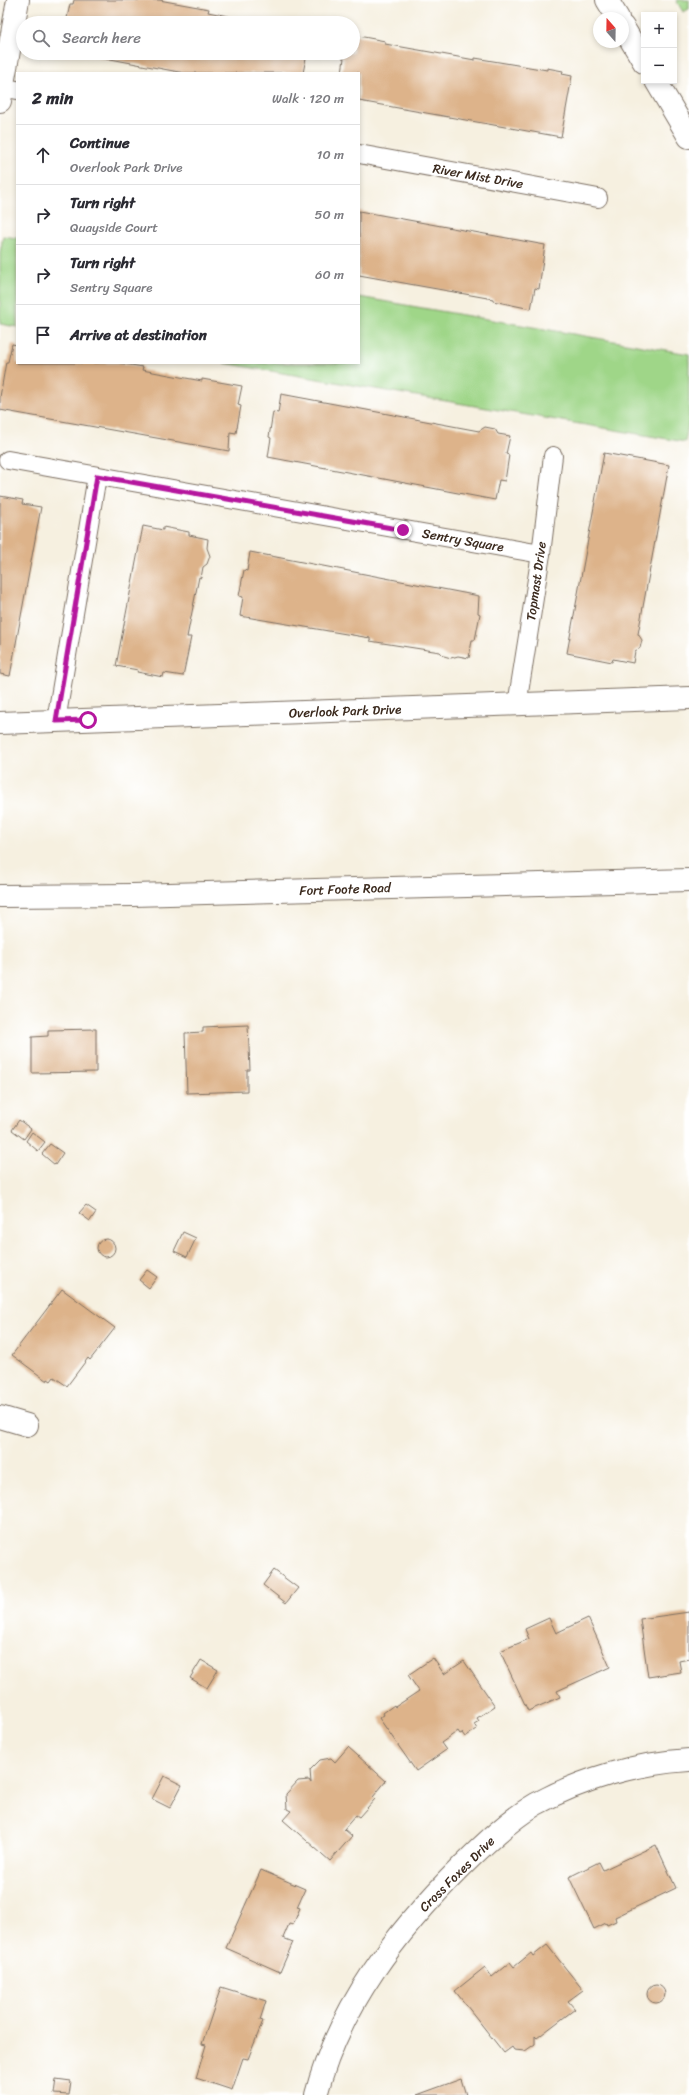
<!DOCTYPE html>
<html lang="en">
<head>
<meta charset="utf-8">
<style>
  :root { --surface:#fff; --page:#f7f7f7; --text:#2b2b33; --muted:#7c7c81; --line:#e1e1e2 }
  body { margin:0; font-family:Sriracha,sans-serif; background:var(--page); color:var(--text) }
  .controls { position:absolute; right:12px; top:12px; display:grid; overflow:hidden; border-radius:0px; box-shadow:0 2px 6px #0003 }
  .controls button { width:36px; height:36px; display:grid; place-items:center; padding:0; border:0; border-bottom:1px solid var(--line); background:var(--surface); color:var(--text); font:20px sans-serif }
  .compass { position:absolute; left:593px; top:12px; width:36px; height:36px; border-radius:50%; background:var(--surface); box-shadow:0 2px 6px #0003; rotate:340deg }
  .stop { position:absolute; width:12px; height:12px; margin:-9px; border:3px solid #b5179e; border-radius:50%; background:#fff }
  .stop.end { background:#b5179e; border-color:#fff; box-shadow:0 1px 4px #0008 }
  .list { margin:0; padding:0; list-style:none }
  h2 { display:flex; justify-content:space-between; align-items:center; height:52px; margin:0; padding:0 16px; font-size:17px }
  h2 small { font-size:13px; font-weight:400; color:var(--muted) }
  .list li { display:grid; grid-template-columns:26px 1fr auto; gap:12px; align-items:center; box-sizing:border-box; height:60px; padding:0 16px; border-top:1px solid var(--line) }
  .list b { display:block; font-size:15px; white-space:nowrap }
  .list p { margin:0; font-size:13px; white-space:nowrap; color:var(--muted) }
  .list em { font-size:13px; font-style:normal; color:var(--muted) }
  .icon { flex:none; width:22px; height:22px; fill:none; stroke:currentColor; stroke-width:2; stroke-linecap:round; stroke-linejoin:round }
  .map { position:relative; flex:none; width:689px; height:2095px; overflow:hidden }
  .search { position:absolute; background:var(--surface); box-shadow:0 2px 6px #0003; left:16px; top:16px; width:344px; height:44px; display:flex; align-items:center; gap:10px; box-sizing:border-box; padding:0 14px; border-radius:22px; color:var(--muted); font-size:15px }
  .panel { position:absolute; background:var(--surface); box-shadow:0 2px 6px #0003; left:16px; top:72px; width:344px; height:292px; border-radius:0px }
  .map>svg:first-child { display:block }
  .grass { fill:#9fd688; stroke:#6d8053 }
  .building { fill:#ddb38a }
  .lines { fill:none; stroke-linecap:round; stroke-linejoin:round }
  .lane-casing { stroke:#7c6f62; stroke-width:20 }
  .street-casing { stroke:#7c6f62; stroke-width:24 }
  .secondary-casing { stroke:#7c6f62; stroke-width:24 }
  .lane { stroke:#fff; stroke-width:18 }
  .street { stroke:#fff; stroke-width:22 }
  .secondary { stroke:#fff; stroke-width:22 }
  .route { stroke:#b5179e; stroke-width:5 }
  .labels { text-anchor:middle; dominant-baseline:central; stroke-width:4; stroke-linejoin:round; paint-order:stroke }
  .street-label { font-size:13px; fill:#3b2a1e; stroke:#fff }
</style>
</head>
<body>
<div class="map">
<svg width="689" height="2095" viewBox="0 0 689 2095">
  <rect width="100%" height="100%" fill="#fff"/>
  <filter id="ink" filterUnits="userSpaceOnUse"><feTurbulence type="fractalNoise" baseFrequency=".025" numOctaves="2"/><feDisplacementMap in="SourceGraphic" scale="8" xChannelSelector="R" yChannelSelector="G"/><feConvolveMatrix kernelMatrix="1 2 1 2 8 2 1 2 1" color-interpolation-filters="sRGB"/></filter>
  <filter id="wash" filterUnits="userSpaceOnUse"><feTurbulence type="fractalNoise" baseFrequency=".012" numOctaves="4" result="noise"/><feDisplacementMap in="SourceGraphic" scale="16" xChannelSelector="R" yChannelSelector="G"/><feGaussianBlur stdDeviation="0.9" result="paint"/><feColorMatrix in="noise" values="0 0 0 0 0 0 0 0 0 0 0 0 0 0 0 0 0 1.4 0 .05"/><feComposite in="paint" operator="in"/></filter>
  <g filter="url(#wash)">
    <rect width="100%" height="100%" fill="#f6f0e0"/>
    <g class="grass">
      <path d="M676 0H689V9L683 12Z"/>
      <path d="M3 236 17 238V327L0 324V253Z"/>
      <path d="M359 297 689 354V419L685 442 224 363H359Z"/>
    </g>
    <g id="blocks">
      <g class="building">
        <path d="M74 0H159L209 9 208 12 262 23H66L70 4H73Z"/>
        <path d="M269 20 283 22V23H269Z"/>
        <path d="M353 35 385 41V44L475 60V58L547 70V68L563 71 562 74 572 76 561 137 359 101V73H342L344 58H342L343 53H353Z"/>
        <path d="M79 53H307L303 73H184Z"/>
        <path d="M359 211 545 245 539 289 535 288 531 309 493 301V299L359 275Z"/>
        <path d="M12 344 17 345V363H119L143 367 142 370 202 381V379L242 386 238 405 241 406 236 433 230 432 229 451 0 410V397L6 362H8Z"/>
        <path d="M281 394 479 431 485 427 495 429 498 434 510 436 506 454 509 455 505 481 499 480 495 500 268 457 271 438 269 437 273 412 278 413Z"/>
        <path d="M604 453 669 465 638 634 642 640 640 648 635 651 633 663 613 659 612 662 567 653Z"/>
        <path d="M0 496 23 500 22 504 41 507 10 676 0 674Z"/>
        <path d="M143 526 163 530V527L189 532V535L208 539 207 548 210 556 207 564 203 567 201 578 199 577 187 637H191L183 676 164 673 163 677 137 672 138 670 116 666Z"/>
        <path d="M250 552 479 596 478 613 480 614 475 640H472L469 658 458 656 451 658 444 656 440 652 370 641V638L240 616 243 597 239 596 244 570 247 571Z"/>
        <path d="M248 1025 250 1070H247V1091L187 1093 185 1033 203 1032V1027Z"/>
        <path d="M96 1029V1072L32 1073V1037L48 1036V1030Z"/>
        <path d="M19 1120 31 1129 24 1139 12 1130Z"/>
        <path d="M32 1132 45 1142 38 1151 26 1141Z"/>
        <path d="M50 1144 63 1153 55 1165 42 1154Z"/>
        <path d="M86 1205 96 1212 90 1221 79 1213Z"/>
        <path d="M183 1232 196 1238 187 1257 174 1251Z"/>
        <circle cx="106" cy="1248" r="9"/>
        <path d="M147 1270 157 1277 149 1288 139 1280Z"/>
        <path d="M62 1289 115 1328 90 1360 88 1358 67 1386 54 1377 51 1381 48 1379 47 1381 12 1355Z"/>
        <path d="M274 1570 298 1588 286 1603 263 1585Z"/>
        <path d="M689 1612V1659L679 1661 681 1672 648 1677 640 1619Z"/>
        <path d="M549 1618 556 1633 588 1618 610 1667 557 1691 560 1697 528 1711 500 1651 529 1639 525 1629Z"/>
        <path d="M433 1658 444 1674 464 1661 495 1706 477 1718 479 1721 474 1724 477 1729 465 1737 462 1733 460 1734 458 1731 441 1743 446 1750 416 1771 379 1718 384 1715 383 1713 394 1705 395 1707 419 1691 408 1675Z"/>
        <path d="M201 1660 218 1670 207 1688 190 1678Z"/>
        <path d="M348 1747 386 1781 373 1797 375 1799 359 1817 356 1815 344 1829 352 1836 330 1861 283 1820 291 1811 287 1809 286 1794 298 1781 309 1780 311 1783 310 1770 320 1760 331 1758 335 1762Z"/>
        <path d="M164 1776 182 1785 170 1808 152 1799Z"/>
        <path d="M656 1845 676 1888 615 1917 616 1921 607 1925 606 1923 594 1929 569 1877 599 1862 603 1870Z"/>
        <path d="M261 1870 305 1889 297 1907 300 1908 293 1925 289 1924 283 1938 293 1942 280 1972 226 1948Z"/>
        <path d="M547 1945 583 1990 568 2001 575 2009 537 2038 535 2036V2044L525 2051 514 2050 512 2047 504 2053 455 1991 485 1967 492 1977 510 1962 514 1967 531 1953 533 1956Z"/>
        <circle cx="656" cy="1994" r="9"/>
        <path d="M221 1987 266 2001 260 2020 263 2021 248 2059 243 2058 232 2090 196 2078 206 2045 202 2044Z"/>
        <path d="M56 2079 71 2081 69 2095 54 2094Z"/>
        <path d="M461 2079 466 2095H417Z"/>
      </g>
    </g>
  </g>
  <g filter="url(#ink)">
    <use href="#blocks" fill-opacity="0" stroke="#7c6f62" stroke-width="1"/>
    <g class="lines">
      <defs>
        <g id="lane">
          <path d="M0 87 17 90"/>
          <path d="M359 154 598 198"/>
          <path d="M8 460 541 554"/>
          <path d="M517 705 541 554 553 456"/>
          <path d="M56 721 97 476"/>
        </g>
        <g id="street">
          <path d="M607 0 618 18"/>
          <path d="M623 27 644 62"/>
          <path d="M656 81 689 137"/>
          <path d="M0 101 18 0"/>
          <path d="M0 723 689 698"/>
          <path d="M0 1417 27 1425"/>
          <path d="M316 2095C339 2006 398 1930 462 1866 484 1844 509 1820 536 1804 582 1779 637 1763 689 1760"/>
        </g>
        <path id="secondary" d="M0 896 133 895 689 880"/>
      </defs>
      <use href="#lane" class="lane-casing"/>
      <use href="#street" class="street-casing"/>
      <use href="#secondary" class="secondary-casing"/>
      <use href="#lane" class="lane"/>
      <use href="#street" class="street"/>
      <use href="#secondary" class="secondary"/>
    </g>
  </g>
  <g class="lines" filter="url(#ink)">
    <path class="route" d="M88 720 56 721 97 476 403 530"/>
  </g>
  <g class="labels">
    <g class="street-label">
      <text transform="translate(478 176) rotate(10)">River Mist Drive</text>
      <text transform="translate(463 540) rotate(10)">Sentry Square</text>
      <text transform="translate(536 581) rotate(-82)">Topmast Drive</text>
      <text transform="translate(345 711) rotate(-2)">Overlook Park Drive</text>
      <text transform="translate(345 889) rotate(-2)">Fort Foote Road</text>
      <text transform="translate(457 1874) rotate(-45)">Cross Foxes Drive</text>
    </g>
  </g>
</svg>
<div class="controls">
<button>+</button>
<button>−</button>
</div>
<svg class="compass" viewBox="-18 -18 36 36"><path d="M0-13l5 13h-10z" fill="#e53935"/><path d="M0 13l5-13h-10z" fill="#7c7c81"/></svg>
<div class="stop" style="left:88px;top:720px"></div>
<div class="stop end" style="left:403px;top:530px"></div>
<div class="search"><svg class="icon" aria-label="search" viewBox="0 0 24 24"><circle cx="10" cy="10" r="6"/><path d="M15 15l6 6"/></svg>Search here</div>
<section class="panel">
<h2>2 min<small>Walk · 120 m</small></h2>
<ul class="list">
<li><svg class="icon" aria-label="ahead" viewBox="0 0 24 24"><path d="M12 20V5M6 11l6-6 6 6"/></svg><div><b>Continue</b><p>Overlook Park Drive</p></div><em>10 m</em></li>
<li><svg class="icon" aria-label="right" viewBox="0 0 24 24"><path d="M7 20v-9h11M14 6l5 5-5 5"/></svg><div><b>Turn right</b><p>Quayside Court</p></div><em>50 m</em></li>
<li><svg class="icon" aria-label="right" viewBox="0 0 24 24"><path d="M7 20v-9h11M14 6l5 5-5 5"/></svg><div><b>Turn right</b><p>Sentry Square</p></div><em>60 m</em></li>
<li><svg class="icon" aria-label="arrive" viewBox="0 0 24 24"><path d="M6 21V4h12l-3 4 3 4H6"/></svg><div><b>Arrive at destination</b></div></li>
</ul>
</section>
</div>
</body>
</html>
